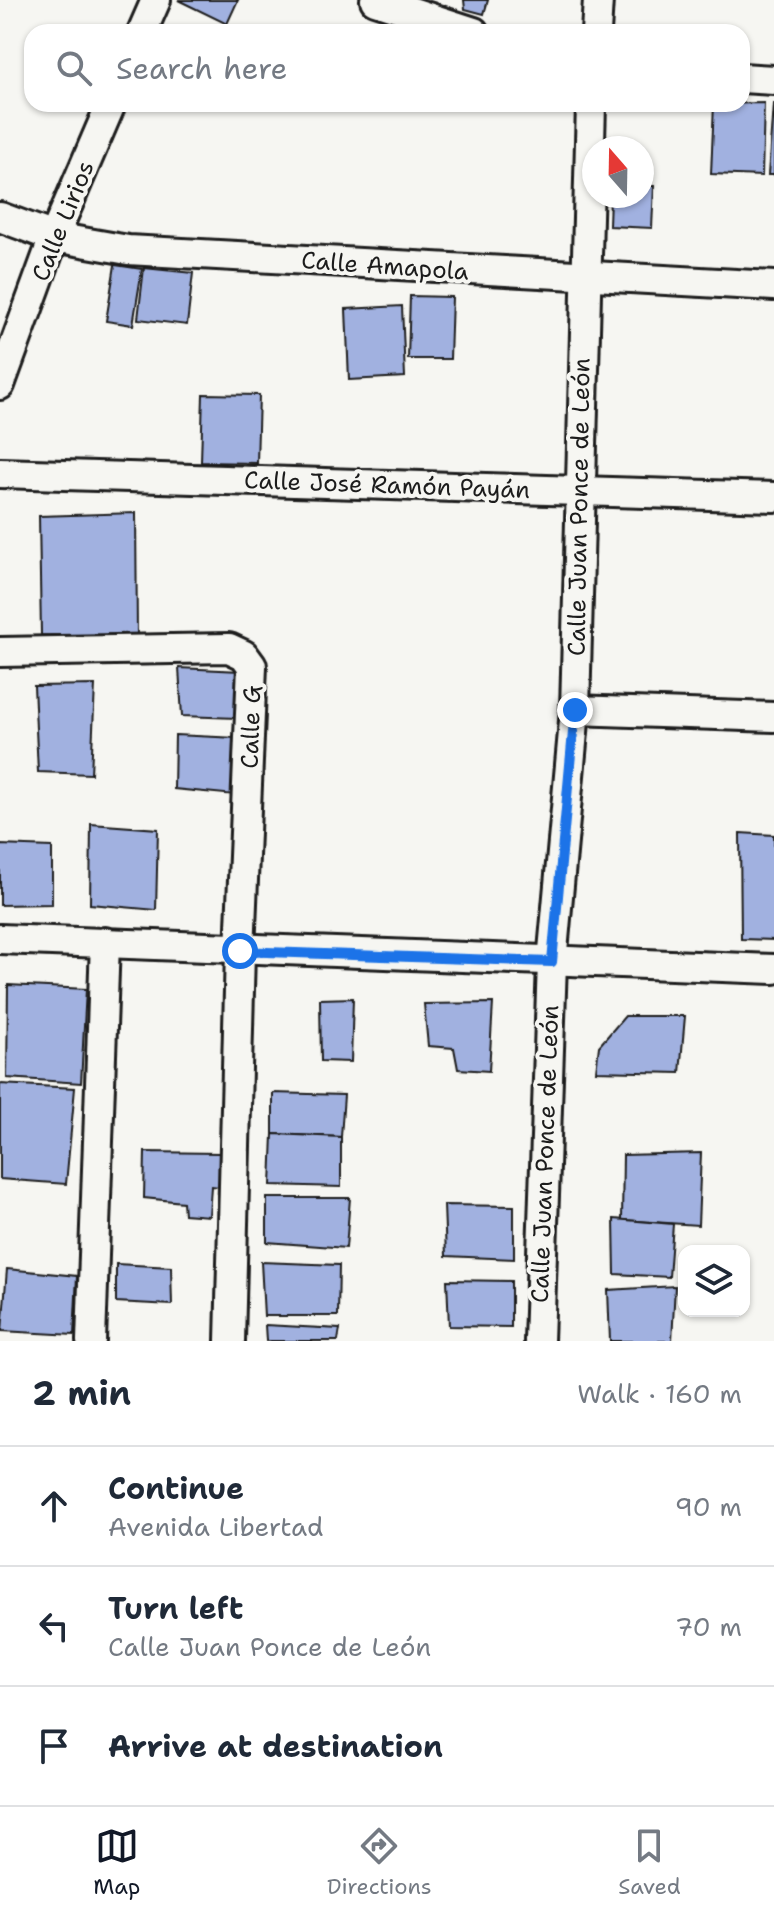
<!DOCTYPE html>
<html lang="en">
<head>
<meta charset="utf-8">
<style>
  :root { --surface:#fff; --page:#f2f2f3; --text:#1f2937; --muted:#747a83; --line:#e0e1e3; --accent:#111827 }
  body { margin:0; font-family:"Shantell Sans",sans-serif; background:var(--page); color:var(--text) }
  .controls { position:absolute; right:24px; bottom:24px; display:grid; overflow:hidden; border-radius:16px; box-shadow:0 2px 6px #0004 }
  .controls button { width:72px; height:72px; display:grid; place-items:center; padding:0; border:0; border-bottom:2px solid var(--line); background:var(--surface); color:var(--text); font:40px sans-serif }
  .compass { position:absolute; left:582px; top:136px; width:72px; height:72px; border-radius:50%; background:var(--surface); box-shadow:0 2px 6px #0004; rotate:340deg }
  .stop { position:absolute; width:24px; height:24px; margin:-18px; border:6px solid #1a73e8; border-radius:50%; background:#fff }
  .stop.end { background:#1a73e8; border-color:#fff; box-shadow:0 2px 8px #0008 }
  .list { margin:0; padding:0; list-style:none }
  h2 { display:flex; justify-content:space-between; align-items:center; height:104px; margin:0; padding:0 32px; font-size:34px }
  h2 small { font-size:26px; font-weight:400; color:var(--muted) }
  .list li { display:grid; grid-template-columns:52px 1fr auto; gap:24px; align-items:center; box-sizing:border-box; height:120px; padding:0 32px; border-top:2px solid var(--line) }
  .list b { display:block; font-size:30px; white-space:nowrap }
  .list p { margin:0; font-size:26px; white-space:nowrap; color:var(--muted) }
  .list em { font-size:26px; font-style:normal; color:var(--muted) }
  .icon { flex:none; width:44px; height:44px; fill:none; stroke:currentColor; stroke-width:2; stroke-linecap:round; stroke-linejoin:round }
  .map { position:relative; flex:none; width:774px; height:1341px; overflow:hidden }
  .search { position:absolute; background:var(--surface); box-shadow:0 2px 6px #0004; left:24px; right:24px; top:24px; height:88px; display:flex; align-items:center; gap:20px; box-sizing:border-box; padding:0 28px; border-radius:24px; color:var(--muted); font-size:30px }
  .sheet { height:464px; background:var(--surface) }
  nav { display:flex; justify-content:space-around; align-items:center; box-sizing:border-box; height:112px; border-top:2px solid var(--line); background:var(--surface); font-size:22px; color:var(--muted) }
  nav a { display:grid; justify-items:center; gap:4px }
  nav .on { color:var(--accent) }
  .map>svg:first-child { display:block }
  .building { fill:#a1b1e0; stroke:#1c1c1c; stroke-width:2 }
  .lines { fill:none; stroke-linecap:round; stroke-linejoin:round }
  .minor-casing { stroke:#1c1c1c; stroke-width:34 }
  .minor { stroke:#f6f6f2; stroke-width:28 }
  .route { stroke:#1a73e8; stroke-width:10 }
  .labels { text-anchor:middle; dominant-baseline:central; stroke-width:8; stroke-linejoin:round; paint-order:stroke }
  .street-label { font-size:24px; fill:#1c1c1c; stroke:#f6f6f2 }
</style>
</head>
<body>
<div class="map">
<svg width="774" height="1341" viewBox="0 0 774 1341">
  <rect width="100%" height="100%" fill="#f6f6f2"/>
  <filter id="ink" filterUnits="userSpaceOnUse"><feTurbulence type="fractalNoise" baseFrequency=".0125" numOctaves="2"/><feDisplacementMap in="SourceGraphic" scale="16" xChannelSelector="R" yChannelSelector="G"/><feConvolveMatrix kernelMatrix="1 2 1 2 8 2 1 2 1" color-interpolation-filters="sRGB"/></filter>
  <g filter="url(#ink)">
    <g class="building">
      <path d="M178 0H238L227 24Z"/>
      <path d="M464 0H488L484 14 465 9Z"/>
      <path d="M764 103 762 176 711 174 714 104Z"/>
      <path d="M773 104H774V175H768Z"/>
      <path d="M642 186H654L652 228 609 226 610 196H642Z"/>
      <path d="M115 265 142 269 133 325 106 321Z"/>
      <path d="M144 268 193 273 187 325 138 319Z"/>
      <path d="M410 296 452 297 450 359H408Z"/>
      <path d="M402 306 405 377 349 380 346 309Z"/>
      <path d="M203 394 259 395 257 463 201 462Z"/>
      <path d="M136 513 137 637 41 635 39 516Z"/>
      <path d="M179 668 240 671 237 718 182 716Z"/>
      <path d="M95 685 91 774 38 772 34 686Z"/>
      <path d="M175 735 237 738 235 795 174 789Z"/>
      <path d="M91 824 158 829 156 910 90 904Z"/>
      <path d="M740 833 774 835V940L741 939Z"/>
      <path d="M0 845 52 847V904L0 905Z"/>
      <path d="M8 985 86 989 81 1083 7 1078Z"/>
      <path d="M353 998 351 1062 321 1061 320 999Z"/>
      <path d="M493 1003 489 1071 458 1069 454 1048 428 1046 424 1004Z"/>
      <path d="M625 1016H685L680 1073 596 1071 599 1046Z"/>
      <path d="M0 1084 75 1088 66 1184 0 1179Z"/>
      <path d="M273 1093 344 1095 341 1137 273 1134Z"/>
      <path d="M273 1134 341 1137V1187L271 1185Z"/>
      <path d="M145 1152 220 1153 221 1187 211 1186 209 1216 184 1214 183 1202 144 1198Z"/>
      <path d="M701 1153 698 1225 622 1220 623 1155Z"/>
      <path d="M267 1198H350L346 1248 267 1242Z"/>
      <path d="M444 1205 514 1206V1259L446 1256Z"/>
      <path d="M614 1219 673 1224 669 1277 615 1274Z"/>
      <path d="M261 1262 339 1265 338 1316H264Z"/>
      <path d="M116 1264 171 1267 172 1305 116 1302Z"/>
      <path d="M7 1269 77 1276 74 1335 2 1331Z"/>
      <path d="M447 1280 511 1281V1327L449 1326Z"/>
      <path d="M675 1286 672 1341H610L608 1290Z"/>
      <path d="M265 1325 340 1329 338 1341H266Z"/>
    </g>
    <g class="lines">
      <defs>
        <g id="minor">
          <path d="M375 0 474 32"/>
          <path d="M142 32 156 0"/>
          <path d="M596 32 598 0"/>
          <path d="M742 78 774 80"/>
          <path d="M0 217 54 237 128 250 774 286"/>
          <path d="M0 385 54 237 111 104"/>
          <path d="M0 473 774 497"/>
          <path d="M0 652 229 648 244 655 252 666 240 951 230 1341"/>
          <path d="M575 710 774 717"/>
          <path d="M0 939 774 969"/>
          <path d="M91 1341 105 942"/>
          <path d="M539 1341 552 962 575 710 591 104"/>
        </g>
      </defs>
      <use href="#minor" class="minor-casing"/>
      <use href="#minor" class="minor"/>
    </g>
  </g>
  <g class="lines" filter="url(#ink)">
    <path class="route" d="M240 951 552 962 575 710"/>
  </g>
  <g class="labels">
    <g class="street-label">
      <text transform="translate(63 221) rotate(-68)">Calle Lirios</text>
      <text transform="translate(385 266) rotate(4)">Calle Amapola</text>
      <text transform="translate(387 485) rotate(2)">Calle José Ramón Payán</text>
      <text transform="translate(579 507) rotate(-89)">Calle Juan Ponce de León</text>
      <text transform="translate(251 727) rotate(-88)">Calle G</text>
      <text transform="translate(545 1154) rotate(-88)">Calle Juan Ponce de León</text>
    </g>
  </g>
</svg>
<div class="controls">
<button><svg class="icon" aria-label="layers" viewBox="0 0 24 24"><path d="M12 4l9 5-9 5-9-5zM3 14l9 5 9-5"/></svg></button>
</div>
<svg class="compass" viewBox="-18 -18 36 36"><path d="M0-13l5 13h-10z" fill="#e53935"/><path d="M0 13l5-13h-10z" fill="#747a83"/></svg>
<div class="stop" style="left:240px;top:951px"></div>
<div class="stop end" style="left:575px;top:710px"></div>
<div class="search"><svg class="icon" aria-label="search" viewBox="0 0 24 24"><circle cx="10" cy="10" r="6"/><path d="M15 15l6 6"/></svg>Search here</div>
</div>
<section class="sheet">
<h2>2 min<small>Walk · 160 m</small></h2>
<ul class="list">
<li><svg class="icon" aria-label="ahead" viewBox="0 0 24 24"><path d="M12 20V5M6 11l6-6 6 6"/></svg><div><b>Continue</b><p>Avenida Libertad</p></div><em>90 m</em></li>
<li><svg class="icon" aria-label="left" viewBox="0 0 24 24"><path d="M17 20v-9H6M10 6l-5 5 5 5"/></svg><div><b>Turn left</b><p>Calle Juan Ponce de León</p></div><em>70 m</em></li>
<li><svg class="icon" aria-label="arrive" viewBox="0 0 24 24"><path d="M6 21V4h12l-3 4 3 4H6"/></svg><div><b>Arrive at destination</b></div></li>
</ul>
</section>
<nav>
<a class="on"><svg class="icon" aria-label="map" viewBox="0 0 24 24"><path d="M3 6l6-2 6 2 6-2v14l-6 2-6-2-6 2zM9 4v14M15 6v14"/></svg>Map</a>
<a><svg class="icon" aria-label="directions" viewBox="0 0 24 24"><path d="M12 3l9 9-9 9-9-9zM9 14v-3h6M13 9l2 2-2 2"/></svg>Directions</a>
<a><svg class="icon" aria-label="saved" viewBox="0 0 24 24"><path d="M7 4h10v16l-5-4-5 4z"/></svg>Saved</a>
</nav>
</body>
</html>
